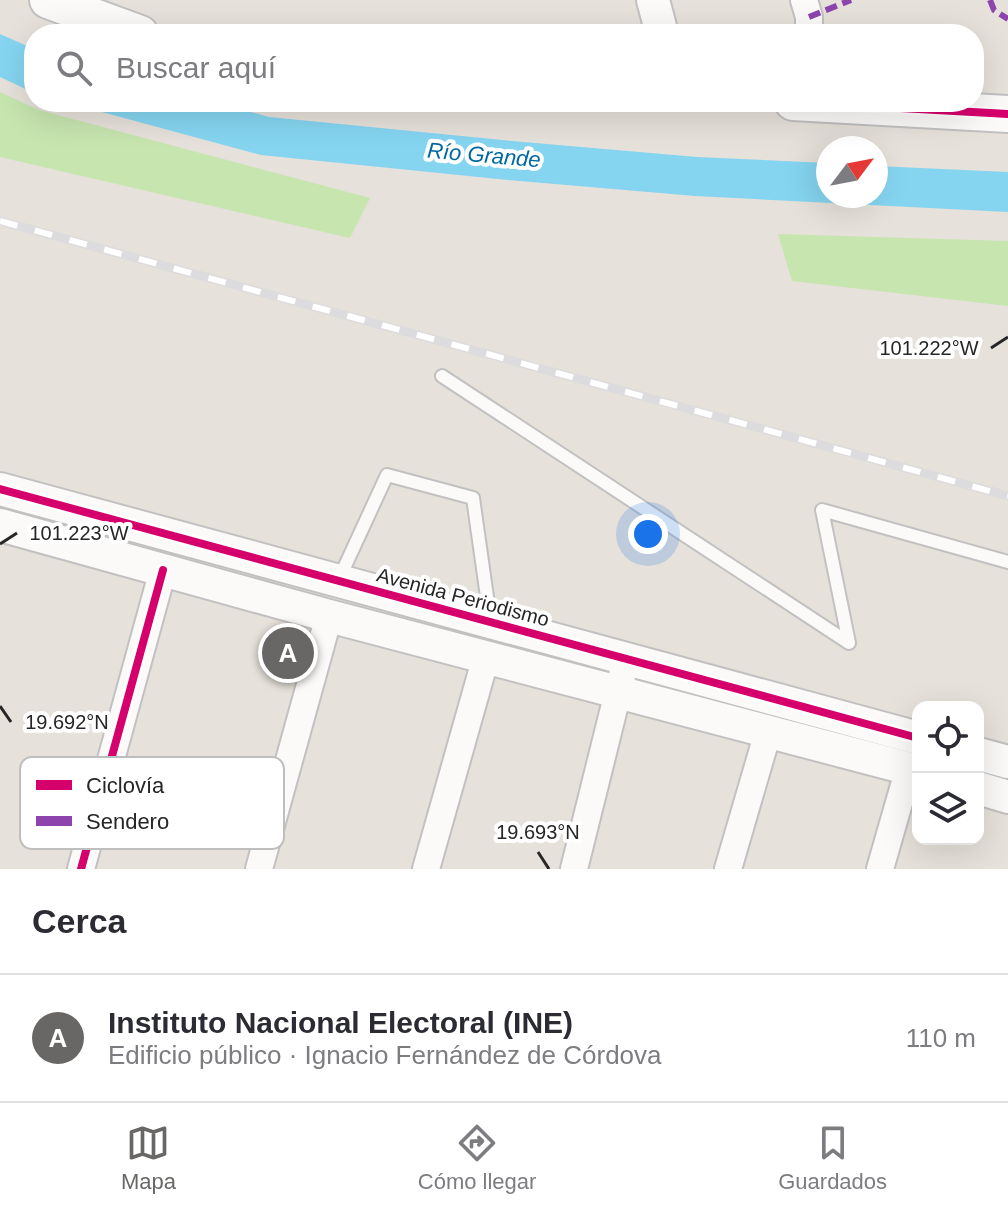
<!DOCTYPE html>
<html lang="es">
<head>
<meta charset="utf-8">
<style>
  :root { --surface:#fff; --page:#f2f2f3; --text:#2b2b33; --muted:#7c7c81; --line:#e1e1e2; --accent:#696765 }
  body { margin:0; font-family:Arial,sans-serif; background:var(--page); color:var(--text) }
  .controls { position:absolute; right:24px; bottom:24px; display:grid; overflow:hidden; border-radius:16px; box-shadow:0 8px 32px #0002 }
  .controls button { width:72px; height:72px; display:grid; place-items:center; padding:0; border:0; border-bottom:2px solid var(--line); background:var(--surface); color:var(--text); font:40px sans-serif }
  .compass { position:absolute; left:816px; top:136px; width:72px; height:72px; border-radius:50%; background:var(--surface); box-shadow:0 8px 32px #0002; rotate:58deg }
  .you { position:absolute; left:648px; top:534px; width:28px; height:28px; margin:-20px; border:6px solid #fff; border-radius:50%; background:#1a73e8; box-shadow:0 0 0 12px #1a73e833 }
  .badge { display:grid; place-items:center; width:52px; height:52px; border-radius:50%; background:var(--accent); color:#fff; font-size:26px; font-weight:700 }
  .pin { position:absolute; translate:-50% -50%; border:4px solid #fff; box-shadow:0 2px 8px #0006 }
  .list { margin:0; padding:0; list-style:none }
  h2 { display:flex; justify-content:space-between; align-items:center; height:104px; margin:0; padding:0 32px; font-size:34px }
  h2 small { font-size:26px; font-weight:400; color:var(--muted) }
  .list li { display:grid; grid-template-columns:52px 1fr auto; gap:24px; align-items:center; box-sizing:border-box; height:128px; padding:0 32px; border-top:2px solid var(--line) }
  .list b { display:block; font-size:30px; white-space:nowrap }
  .list p { margin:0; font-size:26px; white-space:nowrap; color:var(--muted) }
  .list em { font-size:26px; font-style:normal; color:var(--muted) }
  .icon { flex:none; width:44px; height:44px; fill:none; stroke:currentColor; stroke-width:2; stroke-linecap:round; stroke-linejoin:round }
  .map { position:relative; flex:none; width:1008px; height:869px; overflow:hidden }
  .search { position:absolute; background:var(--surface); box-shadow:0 8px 32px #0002; left:24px; right:24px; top:24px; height:88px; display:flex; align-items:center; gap:20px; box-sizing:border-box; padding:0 28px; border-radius:32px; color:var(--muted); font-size:30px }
  .sheet { height:232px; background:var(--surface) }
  nav { display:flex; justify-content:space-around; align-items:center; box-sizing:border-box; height:112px; border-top:2px solid var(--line); background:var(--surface); font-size:22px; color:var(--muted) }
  nav a { display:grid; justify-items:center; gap:4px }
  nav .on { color:var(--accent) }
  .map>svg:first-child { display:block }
  .green { fill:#c6e5af }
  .water { fill:#85d5f1 }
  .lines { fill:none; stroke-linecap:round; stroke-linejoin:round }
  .service-casing { stroke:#c2c1c2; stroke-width:16 }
  .minor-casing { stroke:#c2c1c2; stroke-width:30 }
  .tertiary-casing { stroke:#c2c1c2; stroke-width:36 }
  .secondary-casing { stroke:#c2c1c2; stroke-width:40 }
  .service { stroke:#fbfaf9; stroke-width:12 }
  .minor { stroke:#fbfaf9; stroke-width:26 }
  .tertiary { stroke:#fbfaf9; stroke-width:32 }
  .secondary { stroke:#fbfaf9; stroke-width:36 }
  .rail-casing { stroke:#dcdbdd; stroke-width:9 }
  .rail { stroke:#fff; stroke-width:6; stroke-dasharray:18; stroke-linecap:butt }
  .quiet { stroke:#8e44ad; stroke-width:6; stroke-dasharray:12 6; stroke-linecap:butt }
  .cycleway-casing { stroke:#fff; stroke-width:13 }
  .cycleway { stroke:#d6006c; stroke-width:8 }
  .ticks { fill:none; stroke:#262626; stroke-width:3 }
  .labels { text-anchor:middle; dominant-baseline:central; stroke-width:8; stroke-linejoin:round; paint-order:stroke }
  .street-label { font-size:20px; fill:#262626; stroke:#fff }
  .water-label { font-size:22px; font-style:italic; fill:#0069a1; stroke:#fff }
  .key { fill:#fff; stroke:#bebebe; stroke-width:2 }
  .key-label { font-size:22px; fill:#262626 }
  .ticks-label { font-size:20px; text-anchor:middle; fill:#262626; stroke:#fff; stroke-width:8; stroke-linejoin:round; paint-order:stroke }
</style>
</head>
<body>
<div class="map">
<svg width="1008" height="869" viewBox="0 0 1008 869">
  <rect width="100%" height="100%" fill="#e6e1da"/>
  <g class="green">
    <path d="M0 92 39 110 370 198 350 238 0 157Z"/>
    <path d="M778 234 1008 241V306L792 281Z"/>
  </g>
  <g class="water">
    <path d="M0 34 34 49V93L0 77Z"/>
    <path d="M65 102H215L269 117 512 141 697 157 828 163V196H876V166L1008 172V212L695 196 508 180 261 155Z"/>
  </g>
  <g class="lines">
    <defs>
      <g id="service">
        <path d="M442 376 849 643 822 510 1008 562"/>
        <path d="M339 579 387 475 473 498 490 618"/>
      </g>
      <g id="minor">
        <path d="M804 0 809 17V34"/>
        <path d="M81 869 163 570"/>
        <path d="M259 869 329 616"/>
        <path d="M426 869 486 657"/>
        <path d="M574 869 626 660"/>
        <path d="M728 869 768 732"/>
        <path d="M880 869 909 768"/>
      </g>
      <g id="tertiary">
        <path d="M653 0 662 34"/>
        <path d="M0 489 918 738"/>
        <path d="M0 525 329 616 918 771"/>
        <path d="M978 754 1008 762"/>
        <path d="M978 788 1008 797"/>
      </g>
      <g id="secondary">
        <path d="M48 0 140 34"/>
        <path d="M793 102 1008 114"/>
      </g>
    </defs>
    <use href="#service" class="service-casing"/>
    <use href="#minor" class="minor-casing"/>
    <use href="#tertiary" class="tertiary-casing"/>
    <use href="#secondary" class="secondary-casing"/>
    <use href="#service" class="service"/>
    <use href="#minor" class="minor"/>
    <use href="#tertiary" class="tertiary"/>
    <use href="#secondary" class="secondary"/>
    <defs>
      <path id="rail" d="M0 221 1008 496"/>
    </defs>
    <use href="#rail" class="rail-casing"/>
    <use href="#rail" class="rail"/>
    <g class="quiet">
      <path d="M990 0 994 10 1008 19"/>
      <path d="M809 17 851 0"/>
    </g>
    <defs>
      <g id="cycleway">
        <path d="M793 102 1008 114"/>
        <path d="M0 489 918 738"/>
        <path d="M81 869 163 570"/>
      </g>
    </defs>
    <use href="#cycleway" class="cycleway-casing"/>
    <use href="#cycleway" class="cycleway"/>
  </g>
  <path class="ticks" d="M991 348 1008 337M0 544 17 533M0 706 11 722M538 852 549 869"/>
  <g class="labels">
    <g class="street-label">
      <text transform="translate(463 597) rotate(15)">Avenida Periodismo</text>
    </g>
    <g class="water-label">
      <text transform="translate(484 155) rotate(5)">Río Grande</text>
    </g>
  </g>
  <rect x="20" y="757" width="264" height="92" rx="12" class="key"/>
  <rect x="36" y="780" width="36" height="10" fill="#d6006c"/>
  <rect x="36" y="816" width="36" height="10" fill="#8e44ad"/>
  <g class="key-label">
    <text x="86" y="793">Ciclovía</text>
    <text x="86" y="829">Sendero</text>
  </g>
  <g class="ticks-label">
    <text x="929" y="355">101.222°W</text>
    <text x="79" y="540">101.223°W</text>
    <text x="67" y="729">19.692°N</text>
    <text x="538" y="839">19.693°N</text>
  </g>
</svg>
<div class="controls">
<button><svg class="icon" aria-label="locate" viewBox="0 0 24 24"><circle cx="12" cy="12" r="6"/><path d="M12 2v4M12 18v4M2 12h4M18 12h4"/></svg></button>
<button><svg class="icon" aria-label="layers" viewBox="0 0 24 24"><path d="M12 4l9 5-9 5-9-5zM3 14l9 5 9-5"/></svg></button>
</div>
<svg class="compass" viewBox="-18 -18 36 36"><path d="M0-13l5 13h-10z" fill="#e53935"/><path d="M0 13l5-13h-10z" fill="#7c7c81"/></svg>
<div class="you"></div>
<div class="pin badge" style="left:288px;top:653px">A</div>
<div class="search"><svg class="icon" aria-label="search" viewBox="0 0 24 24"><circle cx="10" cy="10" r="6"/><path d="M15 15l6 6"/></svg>Buscar aquí</div>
</div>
<section class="sheet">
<h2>Cerca<small></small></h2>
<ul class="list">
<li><span class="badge">A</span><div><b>Instituto Nacional Electoral (INE)</b><p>Edificio público · Ignacio Fernández de Córdova</p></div><em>110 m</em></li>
</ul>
</section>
<nav>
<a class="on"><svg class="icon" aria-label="map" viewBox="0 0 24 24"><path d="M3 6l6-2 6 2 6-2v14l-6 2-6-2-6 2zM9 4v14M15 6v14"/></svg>Mapa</a>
<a><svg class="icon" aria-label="directions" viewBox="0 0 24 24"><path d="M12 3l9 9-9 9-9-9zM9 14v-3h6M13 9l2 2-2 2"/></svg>Cómo llegar</a>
<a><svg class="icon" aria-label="saved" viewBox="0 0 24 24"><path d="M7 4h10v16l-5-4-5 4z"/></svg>Guardados</a>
</nav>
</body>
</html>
